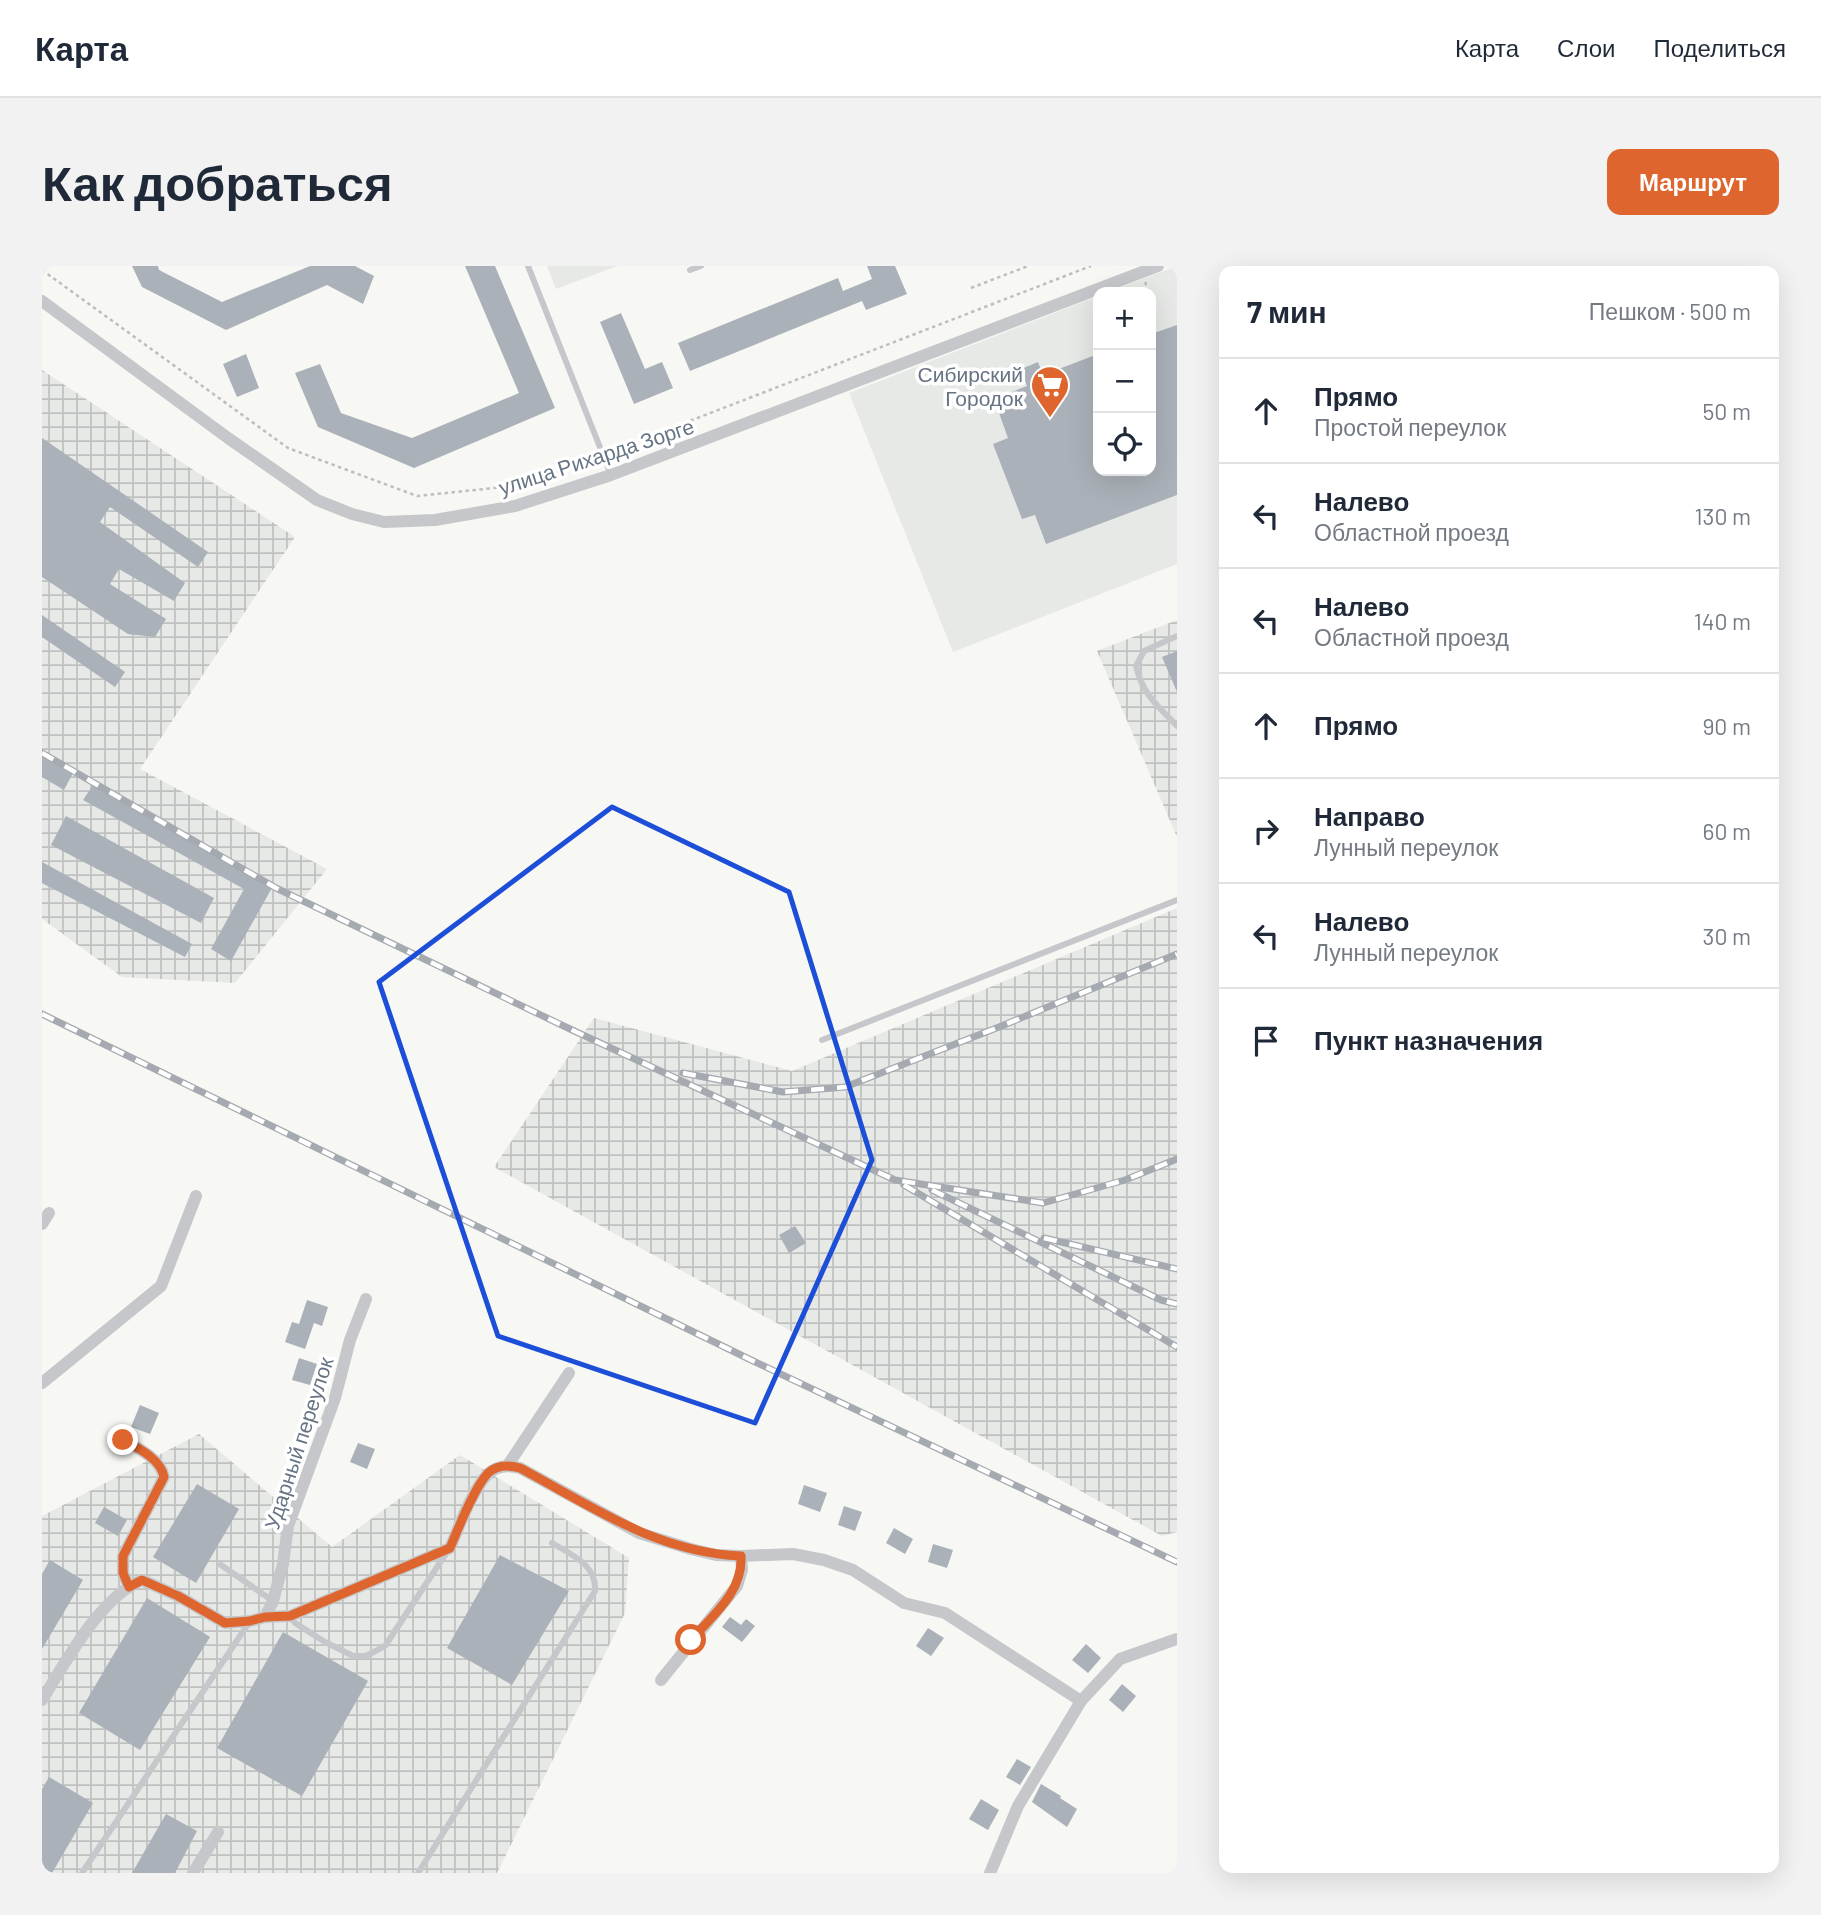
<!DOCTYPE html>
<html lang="ru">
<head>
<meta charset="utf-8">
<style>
  :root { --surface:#fff; --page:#f2f2f3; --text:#1f2937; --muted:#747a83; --line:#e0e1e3; --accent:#de652d }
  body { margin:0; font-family:Barlow,sans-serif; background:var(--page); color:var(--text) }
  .controls { position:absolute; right:21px; top:21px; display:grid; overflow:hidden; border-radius:14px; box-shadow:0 7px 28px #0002 }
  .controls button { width:63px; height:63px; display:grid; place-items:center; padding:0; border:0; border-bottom:2px solid var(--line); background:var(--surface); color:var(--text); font:35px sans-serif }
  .stop { position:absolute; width:21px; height:21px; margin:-16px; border:5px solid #de652d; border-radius:50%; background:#fff }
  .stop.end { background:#de652d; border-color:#fff; box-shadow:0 2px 7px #0008 }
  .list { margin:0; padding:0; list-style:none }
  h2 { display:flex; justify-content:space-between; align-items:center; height:91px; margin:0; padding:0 28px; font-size:30px }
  h2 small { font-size:23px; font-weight:400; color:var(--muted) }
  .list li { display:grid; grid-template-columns:46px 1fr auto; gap:21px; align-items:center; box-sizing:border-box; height:105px; padding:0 28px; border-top:2px solid var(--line) }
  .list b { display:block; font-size:26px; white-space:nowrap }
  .list p { margin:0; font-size:23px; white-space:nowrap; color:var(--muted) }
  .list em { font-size:23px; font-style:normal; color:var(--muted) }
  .icon { flex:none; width:38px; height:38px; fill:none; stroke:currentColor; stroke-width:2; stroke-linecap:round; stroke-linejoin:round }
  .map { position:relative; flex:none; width:1135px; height:1607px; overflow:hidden; border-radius:14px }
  header { display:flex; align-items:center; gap:42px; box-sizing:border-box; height:98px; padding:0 35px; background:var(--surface); border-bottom:2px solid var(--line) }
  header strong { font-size:33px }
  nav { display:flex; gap:38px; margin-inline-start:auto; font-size:24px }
  .intro { display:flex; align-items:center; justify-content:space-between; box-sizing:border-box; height:168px; padding:0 42px }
  h1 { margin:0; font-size:49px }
  .button { padding:18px 32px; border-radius:14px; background:var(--accent); color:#fff; font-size:24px; font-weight:700 }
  main { display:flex; gap:42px; padding:0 42px }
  aside { flex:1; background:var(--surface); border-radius:14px; box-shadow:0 7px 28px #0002 }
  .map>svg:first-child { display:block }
  .built { fill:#e7e9e7 }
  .industrial { fill:url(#industrial-grid) }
  .building { fill:#abb1b8 }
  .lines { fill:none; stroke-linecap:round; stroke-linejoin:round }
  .path { stroke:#bcbec0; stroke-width:2.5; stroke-dasharray:3.5 3.5; stroke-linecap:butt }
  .lane { stroke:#c5c7cb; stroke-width:6 }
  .street { stroke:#c5c7cb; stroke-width:12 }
  .rail-casing { stroke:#a5aab0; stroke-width:7 }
  .rail { stroke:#fff; stroke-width:4.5; stroke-dasharray:13; stroke-linecap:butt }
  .route { stroke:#de652d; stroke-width:9 }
  .marked { fill:none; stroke:#1d4ed8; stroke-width:5; stroke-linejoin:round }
  .labels { text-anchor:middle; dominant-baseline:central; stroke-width:7; stroke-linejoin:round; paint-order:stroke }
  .poi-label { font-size:21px; fill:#677484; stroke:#fff; text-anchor:end }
  .street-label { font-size:21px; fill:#677484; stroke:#fff }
</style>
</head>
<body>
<header>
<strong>Карта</strong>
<nav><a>Карта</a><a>Слои</a><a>Поделиться</a></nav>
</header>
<div class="intro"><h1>Как добраться</h1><a class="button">Маршрут</a></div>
<main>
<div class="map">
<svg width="1135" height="1607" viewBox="0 0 1135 1607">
  <defs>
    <pattern id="industrial-grid" width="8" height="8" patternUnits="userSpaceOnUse" patternTransform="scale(1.75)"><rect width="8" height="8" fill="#e7e9e7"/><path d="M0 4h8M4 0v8" fill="none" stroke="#bfc1c1"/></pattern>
  </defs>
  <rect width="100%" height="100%" fill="#f7f7f4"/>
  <g class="built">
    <path d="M505 0H575L514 23Z"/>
    <path d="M1135 0V298L911 386 807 127 1056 30V205H1109V26H1066Z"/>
  </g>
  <g class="industrial">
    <path d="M0 104 253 271 98 503 285 603 193 717 80 711 0 653Z"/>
    <path d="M1135 354V571L1055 385Z"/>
    <path d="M1135 642V1266L1120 1270 452 901 552 752 750 805Z"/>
    <path d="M157 1168 290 1281 418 1189 587 1292 583 1347 455 1607H0V1250Z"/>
  </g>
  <g class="building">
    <path d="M90 0H116L117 4 180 36 268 0H313L332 10 321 38 285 19 184 64 100 21Z"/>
    <path d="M423 0H453L513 142 372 202 276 161 253 107 278 98 299 147 370 172 477 127Z"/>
    <path d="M825 0H853L865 28 824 44 820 35 648 105 636 77 796 12 801 25 830 13Z"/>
    <path d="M579 47 603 103 620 96 631 122 592 138 558 56Z"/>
    <path d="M1135 59V229L1004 278 993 249 980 253 951 178 966 172 952 133 985 120 979 103 996 96 1001 109 1056 88V205H1109V68Z"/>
    <path d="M204 88 217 122 195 131 181 98Z"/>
    <path d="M0 172 166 286 156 301 68 241 58 256 143 317 132 335 77 303 68 318 124 353 113 371 86 368 0 311Z"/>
    <path d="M0 349 83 406 73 421 0 371Z"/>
    <path d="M1135 385V426L1120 391Z"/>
    <path d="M0 489 31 507 22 524 0 511Z"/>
    <path d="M51 519 231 620 189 695 169 683 202 623 41 534Z"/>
    <path d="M24 550 172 632 159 657 9 579Z"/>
    <path d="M0 596 150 678 143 691 0 617Z"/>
    <path d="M753 960 764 977 747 987 737 969Z"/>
    <path d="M265 1034 286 1041 280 1060 272 1057 263 1083 243 1076 250 1056 257 1058Z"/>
    <path d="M257 1092 275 1098 268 1119 250 1114Z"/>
    <path d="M98 1139 117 1147 108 1168 89 1161Z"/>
    <path d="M316 1177 333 1183 325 1203 308 1196Z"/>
    <path d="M155 1218 197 1243 154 1317 111 1291Z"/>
    <path d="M762 1219 785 1227 778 1246 756 1238Z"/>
    <path d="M802 1240 820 1246 813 1265 796 1259Z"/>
    <path d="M62 1241 85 1254 76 1270 53 1257Z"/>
    <path d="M852 1262 871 1273 863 1288 844 1277Z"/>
    <path d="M891 1278 911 1284 905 1302 886 1296Z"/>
    <path d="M458 1289 527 1325 470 1419 405 1382Z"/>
    <path d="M8 1294 41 1314 0 1383V1308Z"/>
    <path d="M105 1332 168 1371 98 1484 37 1447Z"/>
    <path d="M688 1351 699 1359 704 1353 713 1360 700 1376 680 1361Z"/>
    <path d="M886 1362 902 1372 889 1390 874 1380Z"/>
    <path d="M241 1366 326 1415 260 1530 175 1482Z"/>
    <path d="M1044 1378 1059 1392 1046 1407 1030 1394Z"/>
    <path d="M1080 1418 1094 1430 1081 1446 1067 1434Z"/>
    <path d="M975 1493 989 1501 978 1519 964 1511Z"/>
    <path d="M7 1511 51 1537 10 1607H0V1523Z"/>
    <path d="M999 1518 1019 1530 1018 1532 1035 1543 1025 1561 990 1536Z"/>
    <path d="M939 1533 957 1544 946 1564 927 1553Z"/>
    <path d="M124 1548 155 1565 133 1607H90Z"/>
  </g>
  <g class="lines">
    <g class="path">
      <path d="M0 4 246 182 375 230 481 219 551 192"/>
      <path d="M1103 16 1107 26"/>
      <path d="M929 22 986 0"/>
      <path d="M1109 30V31"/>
      <path d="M570 185 1049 0"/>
    </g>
    <g class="lane">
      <path d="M486 0 569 209"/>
      <path d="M648 4 659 0"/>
      <path d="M1135 370 1102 385 1094 400C1101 429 1115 439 1135 460"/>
      <path d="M780 774 1135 634"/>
      <path d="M179 1299 231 1335"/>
      <path d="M248 1350 253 1357 283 1376 311 1390H324L343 1380 405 1286"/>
      <path d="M40 1607 208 1355"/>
      <path d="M376 1607 553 1325C555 1299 530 1289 510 1277"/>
    </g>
    <g class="street">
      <path d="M0 35 186 172 275 234 310 248 342 256 393 254 473 240 569 209 1116 0"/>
      <path d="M0 958 7 947"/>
      <path d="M0 1117 119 1020 154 930"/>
      <path d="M81 1174C96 1182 119 1193 122 1211L81 1290V1307L87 1321"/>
      <path d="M466 1199 527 1107"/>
      <path d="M223 1351 248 1350 408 1282C416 1263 431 1222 446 1208 455 1199 467 1199 478 1202L597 1267 649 1283 674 1289 699 1290 751 1288 782 1294 811 1304 862 1337 903 1347 1039 1435"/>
      <path d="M619 1414 695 1320 700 1304 699 1290"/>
      <path d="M0 1434C24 1396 57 1332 100 1314L136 1330 183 1357 208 1355 223 1351 231 1335 241 1298 246 1260 293 1132 308 1074 324 1033"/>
      <path d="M151 1607 176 1566"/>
      <path d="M948 1607 976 1540 1039 1435 1078 1393 1135 1373"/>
    </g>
    <defs>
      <g id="rail">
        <path d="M0 487 234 622 528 763 853 914 1001 937 1083 914 1135 893"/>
        <path d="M0 748 705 1092 1135 1296"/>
        <path d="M641 807 741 826 803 821 957 761 1135 688"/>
        <path d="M862 919 1135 1081"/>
        <path d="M890 924 1119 1034 1135 1038"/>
        <path d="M1002 972 1135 1003"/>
      </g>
    </defs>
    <use href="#rail" class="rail-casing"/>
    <use href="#rail" class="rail"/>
  </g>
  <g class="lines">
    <path class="route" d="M81 1174C96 1182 119 1193 122 1211L81 1290V1307L87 1321 100 1314 136 1330 183 1357 208 1355 223 1351 248 1350 408 1282C416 1263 432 1222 446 1207 455 1199 467 1199 478 1202 551 1241 614 1286 699 1290 701 1326 671 1349 649 1374"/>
  </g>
  <path class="marked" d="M570 541 747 626 830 894 713 1157 456 1070 337 716Z"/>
  <defs>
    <symbol id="supermarket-pin" viewBox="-11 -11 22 30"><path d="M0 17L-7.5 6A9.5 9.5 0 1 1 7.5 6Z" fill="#de652d" stroke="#fff"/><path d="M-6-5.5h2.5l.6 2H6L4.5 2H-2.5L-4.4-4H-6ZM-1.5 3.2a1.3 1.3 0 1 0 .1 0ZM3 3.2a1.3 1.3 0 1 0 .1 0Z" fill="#fff"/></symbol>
  </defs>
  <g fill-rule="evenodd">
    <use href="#supermarket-pin" x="986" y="97" width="44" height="60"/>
  </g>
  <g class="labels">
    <g class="poi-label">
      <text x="981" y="107">Сибирский<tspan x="981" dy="24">Городок</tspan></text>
    </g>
    <g class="street-label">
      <text transform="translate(554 190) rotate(-18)">улица Рихарда Зорге</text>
      <text transform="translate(256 1177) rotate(-72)">Ударный переулок</text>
    </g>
  </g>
</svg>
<div class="controls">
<button>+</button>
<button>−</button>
<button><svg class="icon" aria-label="locate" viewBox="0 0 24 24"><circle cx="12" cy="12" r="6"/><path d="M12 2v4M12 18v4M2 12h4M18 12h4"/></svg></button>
</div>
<div class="stop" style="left:649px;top:1374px"></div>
<div class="stop end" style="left:81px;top:1174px"></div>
</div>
<aside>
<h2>7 мин<small>Пешком · 500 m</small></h2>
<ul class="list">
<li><svg class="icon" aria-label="ahead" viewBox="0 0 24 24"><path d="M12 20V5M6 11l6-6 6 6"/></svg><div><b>Прямо</b><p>Простой переулок</p></div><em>50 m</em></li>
<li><svg class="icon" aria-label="left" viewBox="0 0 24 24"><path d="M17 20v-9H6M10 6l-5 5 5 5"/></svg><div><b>Налево</b><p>Областной проезд</p></div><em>130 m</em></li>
<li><svg class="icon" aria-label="left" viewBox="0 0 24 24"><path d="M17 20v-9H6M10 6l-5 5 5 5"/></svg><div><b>Налево</b><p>Областной проезд</p></div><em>140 m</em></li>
<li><svg class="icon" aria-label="ahead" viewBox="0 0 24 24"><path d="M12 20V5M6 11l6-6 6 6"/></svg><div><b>Прямо</b></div><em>90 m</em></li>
<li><svg class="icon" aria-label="right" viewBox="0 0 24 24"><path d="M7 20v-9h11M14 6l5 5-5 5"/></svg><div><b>Направо</b><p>Лунный переулок</p></div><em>60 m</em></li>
<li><svg class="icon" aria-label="left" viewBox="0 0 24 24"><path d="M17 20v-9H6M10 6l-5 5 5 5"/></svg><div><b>Налево</b><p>Лунный переулок</p></div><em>30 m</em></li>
<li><svg class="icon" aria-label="arrive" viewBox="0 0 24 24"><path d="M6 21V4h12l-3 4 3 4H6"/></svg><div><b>Пункт назначения</b></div></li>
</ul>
</aside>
</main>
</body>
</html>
